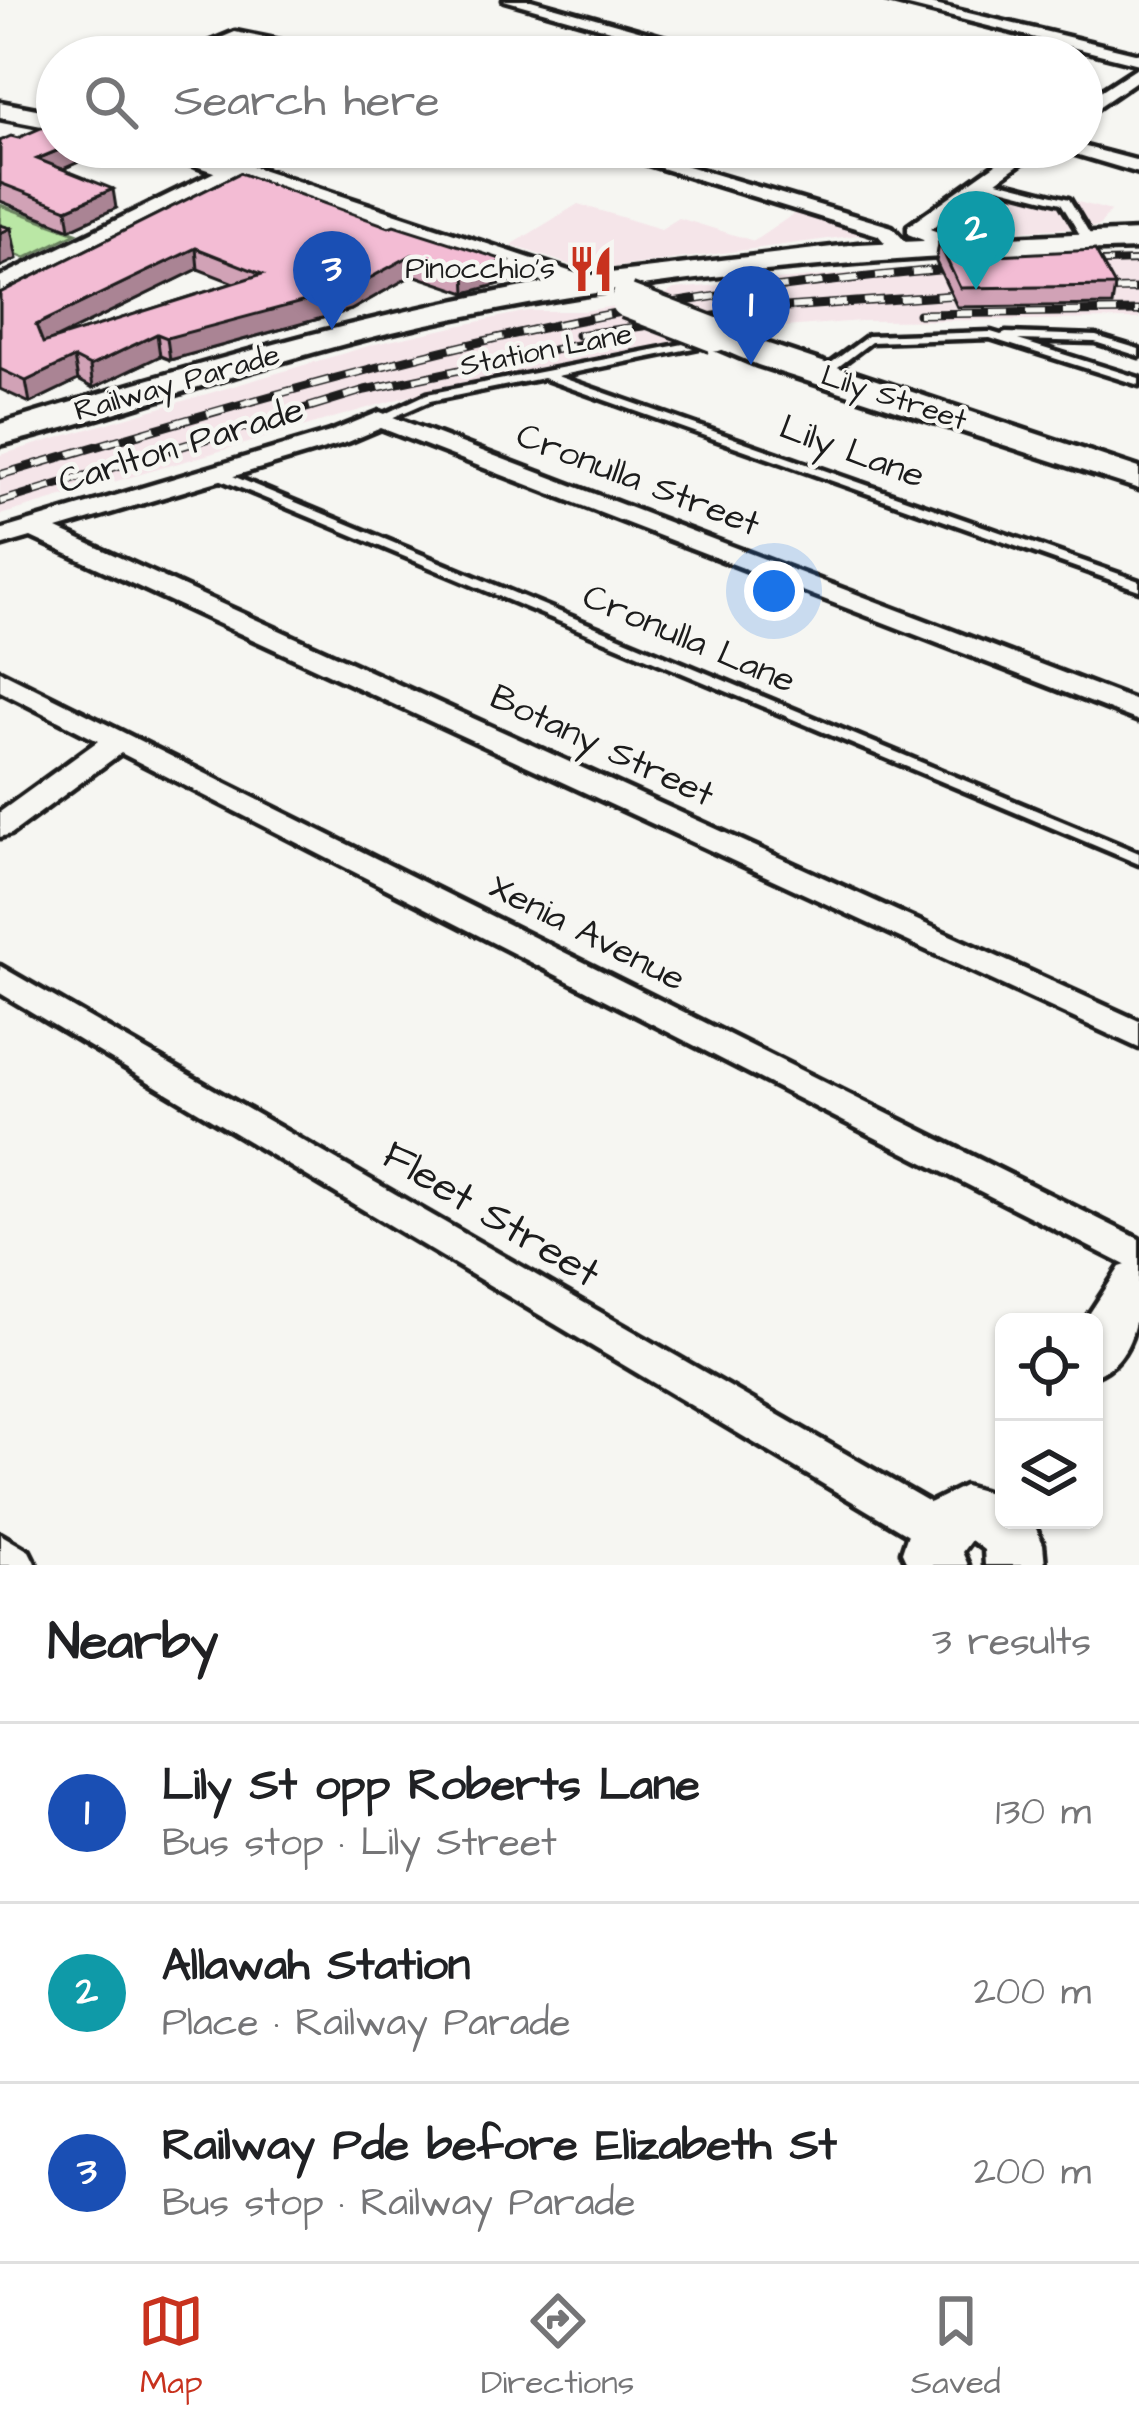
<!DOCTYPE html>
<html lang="en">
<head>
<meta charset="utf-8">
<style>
  :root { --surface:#fff; --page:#f6f6f6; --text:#202124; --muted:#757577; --line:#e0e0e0; --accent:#c8321e }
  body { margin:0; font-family:"Architects Daughter",sans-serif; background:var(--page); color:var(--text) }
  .controls { position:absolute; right:36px; bottom:36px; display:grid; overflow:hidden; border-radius:18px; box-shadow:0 3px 9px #0004 }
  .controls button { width:108px; height:108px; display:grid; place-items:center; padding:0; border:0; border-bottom:3px solid var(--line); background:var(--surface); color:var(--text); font:60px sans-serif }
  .you { position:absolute; left:774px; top:591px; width:42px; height:42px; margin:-30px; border:9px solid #fff; border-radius:50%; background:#1a73e8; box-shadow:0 0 0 18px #1a73e833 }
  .badge { display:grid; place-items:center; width:78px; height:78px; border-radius:50%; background:var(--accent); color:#fff; font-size:39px; font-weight:700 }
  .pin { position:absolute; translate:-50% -99px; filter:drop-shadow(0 3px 6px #0008) }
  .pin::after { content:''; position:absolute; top:63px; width:42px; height:36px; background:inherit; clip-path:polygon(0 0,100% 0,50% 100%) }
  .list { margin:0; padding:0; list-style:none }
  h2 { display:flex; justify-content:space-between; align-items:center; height:156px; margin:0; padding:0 48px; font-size:51px }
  h2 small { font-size:39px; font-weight:400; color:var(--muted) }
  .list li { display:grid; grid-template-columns:78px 1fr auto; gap:36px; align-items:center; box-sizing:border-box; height:180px; padding:0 48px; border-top:3px solid var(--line) }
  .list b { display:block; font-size:45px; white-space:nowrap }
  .list p { margin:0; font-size:39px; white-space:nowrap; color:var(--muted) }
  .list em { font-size:39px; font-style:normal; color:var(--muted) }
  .icon { flex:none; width:66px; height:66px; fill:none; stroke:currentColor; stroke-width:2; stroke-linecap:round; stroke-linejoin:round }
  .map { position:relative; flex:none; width:1139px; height:1565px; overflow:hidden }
  .search { position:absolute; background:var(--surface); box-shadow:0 3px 9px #0004; left:36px; right:36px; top:36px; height:132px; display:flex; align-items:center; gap:30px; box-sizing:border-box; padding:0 42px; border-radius:66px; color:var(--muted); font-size:45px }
  .sheet { height:696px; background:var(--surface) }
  nav { display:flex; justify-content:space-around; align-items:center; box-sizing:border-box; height:168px; border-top:3px solid var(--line); background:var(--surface); font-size:33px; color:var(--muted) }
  nav a { display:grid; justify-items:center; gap:6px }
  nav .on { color:var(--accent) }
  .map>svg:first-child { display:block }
  .built { fill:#f5e5e9 }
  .green { fill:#bae7a5; stroke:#6b8260; stroke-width:3 }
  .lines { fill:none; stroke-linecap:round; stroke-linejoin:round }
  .lane-casing { stroke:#1c1c1c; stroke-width:9 }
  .street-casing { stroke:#1c1c1c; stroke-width:9 }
  .secondary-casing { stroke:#1c1c1c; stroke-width:9 }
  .lane { fill:#f6f6f2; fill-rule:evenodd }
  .street { fill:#f6f6f2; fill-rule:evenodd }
  .secondary { fill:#f6f6f2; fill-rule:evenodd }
  .rail-far1-casing { stroke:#1c1c1c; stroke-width:8 }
  .rail-casing { stroke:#1c1c1c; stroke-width:9 }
  .rail-far1 { stroke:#f6f6f2; stroke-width:4.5; stroke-dasharray:15; stroke-linecap:butt }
  .rail { stroke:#f6f6f2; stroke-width:6; stroke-dasharray:18; stroke-linecap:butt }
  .secondary-bridge-casing { stroke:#1c1c1c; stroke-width:40; stroke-linecap:butt }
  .secondary-bridge { stroke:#f6f6f2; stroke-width:33 }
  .wall { fill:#d1a2b6; stroke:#1c1c1c; stroke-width:3; fill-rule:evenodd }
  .shaded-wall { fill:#aa8494; stroke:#1c1c1c; stroke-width:3 }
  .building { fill:#f3bcd4; stroke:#1c1c1c; stroke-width:3; fill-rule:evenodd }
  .labels { text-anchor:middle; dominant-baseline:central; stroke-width:9; stroke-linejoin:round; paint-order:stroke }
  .far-poi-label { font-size:30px; fill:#1c1c1c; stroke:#f6f6f2; text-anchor:end }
  .far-street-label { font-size:30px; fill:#1c1c1c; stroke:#f6f6f2 }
  .street-label { font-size:36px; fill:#1c1c1c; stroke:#f6f6f2 }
  .near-street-label { font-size:42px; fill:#1c1c1c; stroke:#f6f6f2 }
</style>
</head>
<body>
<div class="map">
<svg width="1139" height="1565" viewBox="0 0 1139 1565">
  <rect width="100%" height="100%" fill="#f6f6f2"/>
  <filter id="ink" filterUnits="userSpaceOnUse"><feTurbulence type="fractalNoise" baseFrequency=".00833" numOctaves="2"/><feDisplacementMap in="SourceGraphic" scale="24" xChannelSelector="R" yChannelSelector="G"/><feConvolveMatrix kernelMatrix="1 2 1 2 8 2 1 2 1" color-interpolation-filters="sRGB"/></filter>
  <g filter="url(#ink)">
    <g class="built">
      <path d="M1016 185 1111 211 1098 227 963 233 953 227Z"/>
      <path d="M578 204 661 229 679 218 754 241 795 213 866 234 588 271 511 245Z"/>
      <path d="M1139 257V319L861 321 732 331 402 398 0 515V455L375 344 528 311H585L660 298 674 289 973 263Z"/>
    </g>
    <path class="green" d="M0 205 76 233 25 258 0 248Z"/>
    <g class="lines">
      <defs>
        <g id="lane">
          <path d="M986 178 1069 199 1094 241 1085 243 1061 203 982 183V179Z"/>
          <path d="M991 332 1001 335 1006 333 1096 336 1139 349V356L1095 342 1018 340 1139 378V385L990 338 871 342 826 376 822 377 816 374 868 336Z"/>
          <path d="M714 338 720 341 718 343 557 376 1139 581V590L543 378 430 401 380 423 374 419 427 394Z"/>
          <path d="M216 469 1139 853V864L212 476 210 473Z"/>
        </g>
        <g id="street">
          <path d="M504 0H531L734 57H705Z"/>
          <path d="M885 0H914L1139 54V64Z"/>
          <path d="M235 32 334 52 343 57C307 57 272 43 239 43 220 43 201 57 175 57Z"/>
          <path d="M1139 66V79L1082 118V103Z"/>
          <path d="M1082 146 1139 161V173L1052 147Z"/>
          <path d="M593 147H624L892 227 911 248 893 252 878 235Z"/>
          <path d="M1020 147H1043L930 229 938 232 948 247 944 251H930L923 240 908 234V226Z"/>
          <path d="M233 163 243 169 240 173 0 292V277Z"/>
          <path d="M380 412 1139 702V721L381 428 348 442 57 529 1139 1021V1048L31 537 0 546V530L330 432Z"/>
          <path d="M0 671 1139 1239V1272L121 753 11 834 0 837V812L98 741 0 691Z"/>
          <path d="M0 966 952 1515 958 1529 952 1543 937 1548 922 1543 0 993Z"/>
          <path d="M0 1534 29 1551 36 1565H0Z"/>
        </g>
        <g id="secondary">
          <path d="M0 102 57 113V129L0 118Z"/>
          <path d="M153 147H194L584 276 858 244 1139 231V249C888 255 637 275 392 332 260 363 132 412 0 445V424C180 369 359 316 545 283L157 153Z"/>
          <path d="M715 326 1139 468V489L758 365 704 342 699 335 704 328Z"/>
          <path d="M1139 1261C1139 1306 1139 1359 1094 1376V1322H1084L1120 1267Z"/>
          <path d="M964 1486 1004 1497V1520H1032L1043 1544 1045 1565H985L984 1550 971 1540 962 1552 968 1565H908L902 1552 916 1510Z"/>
        </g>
      </defs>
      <use href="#lane" class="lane-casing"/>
      <use href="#street" class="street-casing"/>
      <use href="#secondary" class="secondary-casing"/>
      <use href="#lane" class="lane"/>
      <use href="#street" class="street"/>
      <use href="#secondary" class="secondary"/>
      <defs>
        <g id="rail-far1">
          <path d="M1067 263 1139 261"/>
          <path d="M959 268 971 267"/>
        </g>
        <g id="rail">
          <path d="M1080 290 1139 289"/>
          <path d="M919 314 1139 311"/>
          <path d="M578 335 772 308 984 293"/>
          <path d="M0 475C198 416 397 356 600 316 723 292 846 278 971 267"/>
          <path d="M0 502 365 390 596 341"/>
        </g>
      </defs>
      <use href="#rail-far1" class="rail-far1-casing"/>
      <use href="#rail" class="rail-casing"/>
      <use href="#rail-far1" class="rail-far1"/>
      <use href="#rail" class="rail"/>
      <defs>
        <path id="secondary-bridge" d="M627 301 715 335"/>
      </defs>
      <use href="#secondary-bridge" class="secondary-bridge-casing"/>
      <use href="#secondary-bridge" class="secondary-bridge"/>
    </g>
    <g class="wall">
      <path d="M18 138 108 149 62 169 116 208 70 229 0 201V141Z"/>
      <path d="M240 173 507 282 466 293 413 275 351 310 170 360 160 356 93 388 78 380 30 403 0 389V293ZM198 269 234 283 53 340Z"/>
      <path d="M939 243 977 256 1115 286 1112 305 957 307 936 262Z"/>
    </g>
    <g class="shaded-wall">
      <path d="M66 147H108V149L40 179 37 159Z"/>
      <path d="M113 189 116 208 70 229 67 209Z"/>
      <path d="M11 228 17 259 0 267V233Z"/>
      <path d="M196 248 198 269 40 346 36 325Z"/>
      <path d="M412 255 413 275 351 310 170 360 167 338Z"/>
      <path d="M507 261V282L466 293 465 272Z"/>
      <path d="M157 334 160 356 93 388 90 366Z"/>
      <path d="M74 358 78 380 30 403 26 381Z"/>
    </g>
    <g class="building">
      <path d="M57 121V147H66L37 159 113 189 67 209 0 183V141L11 136 18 138Z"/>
      <path d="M240 173 389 227 394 225 507 261 465 272 412 255 350 289 167 338 157 334 90 366 74 358 26 381 0 369V293ZM196 248 262 274 43 343 36 325Z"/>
      <path d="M0 225 11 228 0 233Z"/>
      <path d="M968 241 977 256 1095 250 1115 286 960 288 939 243Z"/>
    </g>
  </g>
  <defs>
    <symbol id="restaurant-bare" viewBox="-9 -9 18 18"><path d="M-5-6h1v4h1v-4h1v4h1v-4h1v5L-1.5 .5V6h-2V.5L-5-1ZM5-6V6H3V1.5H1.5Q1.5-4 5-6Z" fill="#c8321e" stroke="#f6f6f2" stroke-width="2.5" paint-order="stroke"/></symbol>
  </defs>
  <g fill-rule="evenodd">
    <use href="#restaurant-bare" x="558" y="236" width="66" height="66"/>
  </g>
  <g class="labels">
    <g class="far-poi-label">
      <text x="555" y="269">Pinocchio's</text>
    </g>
    <g class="far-street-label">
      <text transform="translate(546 350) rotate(-11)">Station Lane</text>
      <text transform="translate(177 383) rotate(-16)">Railway Parade</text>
      <text transform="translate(894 398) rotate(18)">Lily Street</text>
    </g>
    <g class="street-label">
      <text transform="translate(181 446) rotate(-17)">Carlton Parade</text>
      <text transform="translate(852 452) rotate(20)">Lily Lane</text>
      <text transform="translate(638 480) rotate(21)">Cronulla Street</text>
      <text transform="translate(689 639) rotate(23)">Cronulla Lane</text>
      <text transform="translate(602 746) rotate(25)">Botany Street</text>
      <text transform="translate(587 933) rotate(27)">Xenia Avenue</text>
    </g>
    <g class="near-street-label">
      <text transform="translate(491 1215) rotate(31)">Fleet Street</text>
    </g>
  </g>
</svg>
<div class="controls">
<button><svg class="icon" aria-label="locate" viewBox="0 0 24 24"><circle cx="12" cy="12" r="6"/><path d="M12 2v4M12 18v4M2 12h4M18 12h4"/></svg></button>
<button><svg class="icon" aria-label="layers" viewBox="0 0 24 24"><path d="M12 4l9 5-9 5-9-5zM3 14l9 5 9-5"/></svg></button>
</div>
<div class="you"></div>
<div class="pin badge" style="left:751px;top:365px;background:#1a4fb4">1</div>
<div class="pin badge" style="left:976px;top:290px;background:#0f9aa8">2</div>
<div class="pin badge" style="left:332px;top:330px;background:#1a4fb4">3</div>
<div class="search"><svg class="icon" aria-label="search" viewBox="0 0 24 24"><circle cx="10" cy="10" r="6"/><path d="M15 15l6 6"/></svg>Search here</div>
</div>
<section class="sheet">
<h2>Nearby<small>3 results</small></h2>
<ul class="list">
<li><span class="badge" style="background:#1a4fb4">1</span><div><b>Lily St opp Roberts Lane</b><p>Bus stop · Lily Street</p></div><em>130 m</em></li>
<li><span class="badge" style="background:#0f9aa8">2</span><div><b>Allawah Station</b><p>Place · Railway Parade</p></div><em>200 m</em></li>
<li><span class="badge" style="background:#1a4fb4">3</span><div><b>Railway Pde before Elizabeth St</b><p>Bus stop · Railway Parade</p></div><em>200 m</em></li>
</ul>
</section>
<nav>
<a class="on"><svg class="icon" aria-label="map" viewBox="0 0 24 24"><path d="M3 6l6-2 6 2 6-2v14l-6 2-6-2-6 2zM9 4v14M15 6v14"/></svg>Map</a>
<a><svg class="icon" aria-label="directions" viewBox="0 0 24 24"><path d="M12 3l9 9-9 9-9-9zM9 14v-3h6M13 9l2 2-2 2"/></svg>Directions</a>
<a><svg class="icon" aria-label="saved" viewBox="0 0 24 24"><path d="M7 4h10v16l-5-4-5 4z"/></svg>Saved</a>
</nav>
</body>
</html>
